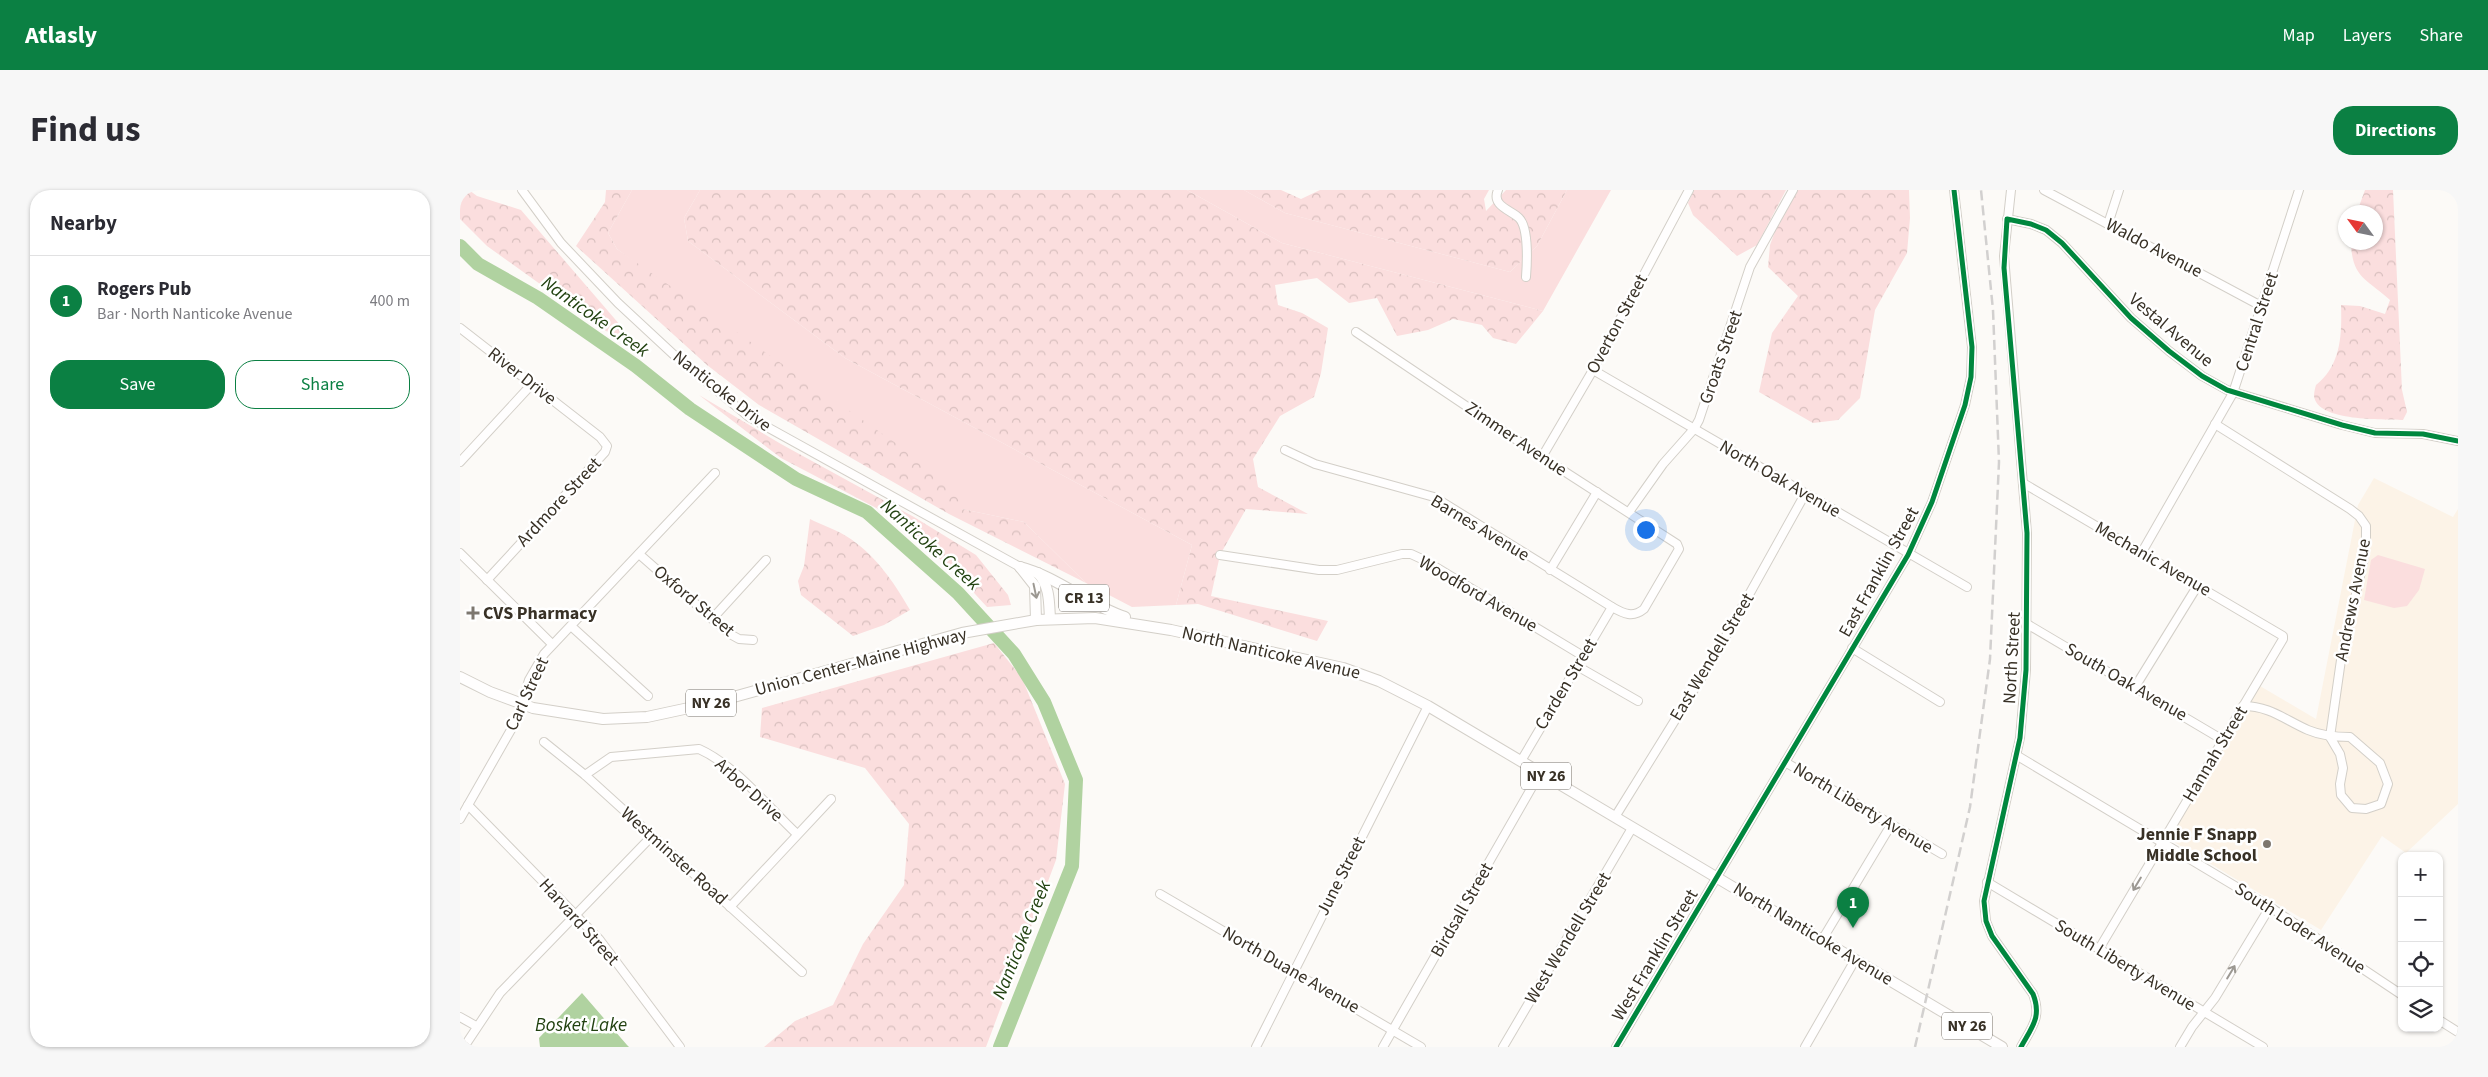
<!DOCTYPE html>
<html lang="en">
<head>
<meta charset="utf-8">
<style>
  :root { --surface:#fff; --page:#f7f7f7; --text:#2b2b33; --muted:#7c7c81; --line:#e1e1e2; --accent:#0b8043 }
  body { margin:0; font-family:"Source Sans 3",sans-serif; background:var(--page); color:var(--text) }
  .controls { position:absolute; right:15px; bottom:15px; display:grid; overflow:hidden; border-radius:10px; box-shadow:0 1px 4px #0004 }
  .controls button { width:45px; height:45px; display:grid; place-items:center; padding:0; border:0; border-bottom:1px solid var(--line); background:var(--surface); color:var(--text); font:25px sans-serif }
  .compass { position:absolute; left:1878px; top:15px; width:45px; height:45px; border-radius:50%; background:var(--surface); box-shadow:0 1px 4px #0004; rotate:303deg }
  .you { position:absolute; left:1185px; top:339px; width:18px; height:18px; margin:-12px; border:4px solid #fff; border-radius:50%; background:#1a73e8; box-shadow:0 0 0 8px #1a73e833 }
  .badge { display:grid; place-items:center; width:32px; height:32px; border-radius:50%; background:var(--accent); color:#fff; font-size:16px; font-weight:700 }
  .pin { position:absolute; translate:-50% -41px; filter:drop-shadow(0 1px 2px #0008) }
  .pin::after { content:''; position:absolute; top:26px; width:18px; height:15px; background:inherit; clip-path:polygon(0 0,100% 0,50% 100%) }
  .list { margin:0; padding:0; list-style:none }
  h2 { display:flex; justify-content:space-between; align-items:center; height:65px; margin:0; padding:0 20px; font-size:21px }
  h2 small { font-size:16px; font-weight:400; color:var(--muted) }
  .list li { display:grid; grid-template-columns:32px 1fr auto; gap:15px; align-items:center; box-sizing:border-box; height:90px; padding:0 20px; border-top:1px solid var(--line) }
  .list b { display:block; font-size:19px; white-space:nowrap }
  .list p { margin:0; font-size:16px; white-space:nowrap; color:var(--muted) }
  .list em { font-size:16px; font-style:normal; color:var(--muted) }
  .actions { display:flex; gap:10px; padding:15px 20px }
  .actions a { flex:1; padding:11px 0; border:1px solid var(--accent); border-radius:20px; text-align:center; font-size:18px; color:var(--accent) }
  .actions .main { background:var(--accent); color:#fff }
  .icon { flex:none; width:28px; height:28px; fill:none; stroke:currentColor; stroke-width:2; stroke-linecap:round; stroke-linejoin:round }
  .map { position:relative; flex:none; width:1998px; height:857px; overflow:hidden; border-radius:20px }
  header { display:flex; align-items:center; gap:30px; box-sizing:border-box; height:70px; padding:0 25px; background:var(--accent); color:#fff }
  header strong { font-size:24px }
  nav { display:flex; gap:28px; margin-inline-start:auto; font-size:18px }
  .intro { display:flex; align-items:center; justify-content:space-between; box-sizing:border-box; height:120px; padding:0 30px }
  h1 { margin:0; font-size:35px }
  .button { padding:12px 22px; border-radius:20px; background:var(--accent); color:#fff; font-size:18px; font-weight:700 }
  main { display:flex; gap:30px; padding:0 30px }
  aside { flex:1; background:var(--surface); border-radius:20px; box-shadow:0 1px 4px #0004 }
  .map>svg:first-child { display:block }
  .built { fill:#fcf3e7 }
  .green { fill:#fbdede }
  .forest { fill:url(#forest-crowns) }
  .water { fill:#b0d2a0 }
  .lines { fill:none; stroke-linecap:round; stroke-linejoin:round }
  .river { stroke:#b0d2a0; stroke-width:14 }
  .minor-casing { stroke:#d3cfc8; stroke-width:10 }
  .major-casing { stroke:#d3cfc8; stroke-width:12 }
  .minor { stroke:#fffefe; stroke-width:8 }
  .major { stroke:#fffefe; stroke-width:10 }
  .rail { stroke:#d2d0cf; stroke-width:2.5; stroke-dasharray:10 5; stroke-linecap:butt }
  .cycleway-casing { stroke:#fff; stroke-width:8 }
  .cycleway { stroke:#00873e; stroke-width:5 }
  .oneway { stroke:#9c9892 }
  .poi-dot { fill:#7d776f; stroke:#fff; stroke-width:2 }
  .labels { text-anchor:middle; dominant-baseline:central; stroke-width:5; stroke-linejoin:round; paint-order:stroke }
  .shield { fill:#fff; stroke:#746f67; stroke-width:1 }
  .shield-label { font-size:16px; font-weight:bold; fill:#383126 }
  .street-label { font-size:18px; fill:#383126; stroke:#fff }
  .poi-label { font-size:18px; font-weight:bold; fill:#383126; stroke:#fff; text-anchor:start }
  .water-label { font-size:19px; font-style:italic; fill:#224211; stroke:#fff }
</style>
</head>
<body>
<header>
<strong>Atlasly</strong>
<nav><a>Map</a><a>Layers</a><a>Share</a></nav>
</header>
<div class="intro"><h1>Find us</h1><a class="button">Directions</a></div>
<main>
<aside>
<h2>Nearby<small></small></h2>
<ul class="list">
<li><span class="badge">1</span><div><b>Rogers Pub</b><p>Bar · North Nanticoke Avenue</p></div><em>400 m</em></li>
</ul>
<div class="actions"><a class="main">Save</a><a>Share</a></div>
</aside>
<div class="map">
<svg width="1998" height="857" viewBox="0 0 1998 857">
  <defs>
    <pattern id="forest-crowns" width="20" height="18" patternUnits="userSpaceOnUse" patternTransform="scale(1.25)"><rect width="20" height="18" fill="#fbdede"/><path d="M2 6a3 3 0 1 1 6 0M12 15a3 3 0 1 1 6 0" fill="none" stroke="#d8bfbe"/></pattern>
  </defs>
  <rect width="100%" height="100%" fill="#fcfaf7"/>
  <path class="built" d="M1914 288 1993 327 1998 319V614L1946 663 1922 646 1861 740 1709 649 1800 496 1856 529 1898 315Z"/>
  <g class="green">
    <path d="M172 0H240L224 28 228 51 385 168 732 355 716 415 672 417 626 393 564 332 502 319 157 59 148 43Z"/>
    <path d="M727 0H784L825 23 1050 82 1077 56 1107 0H1151L1083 121 822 53Z"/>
    <path d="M1918 365 1965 379 1959 400 1947 416 1934 418 1904 410 1911 370Z"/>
  </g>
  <g class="forest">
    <path d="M0 0H9L17 6 61 20 179 157 144 140 27 56 0 29Z"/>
    <path d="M146 0H172L148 43 157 59 496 295 502 319 564 332 626 393 489 324 299 215 247 175 116 56 145 12Z"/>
    <path d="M240 0H727L822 53 1083 121 1056 154 1033 148 1022 135 993 129 968 140 937 146 917 108 889 113 857 88 815 95 818 115 842 123 868 138 861 183 854 207 820 226 793 269 798 297 848 324 786 319 760 365 751 406 868 431 857 451 738 414 716 415 732 355 385 168 228 51 224 28Z"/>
    <path d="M784 0H821L841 9 860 0H1029L1024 9 1026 21 1046 0H1107L1077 56 1050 82 825 23Z"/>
    <path d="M1234 0H1326L1297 55 1277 66 1233 25 1228 13Z"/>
    <path d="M1330 0H1449L1450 28 1447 63 1415 120 1400 208 1378 230 1353 233 1299 202 1312 143 1338 106 1308 77 1310 55Z"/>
    <path d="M1905 0H1933L1942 200 1947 222 1943 230C1924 229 1857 232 1854 206 1854 203 1855 198 1856 195 1881 175 1882 145 1881 115L1900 116 1925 124 1930 110C1907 89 1892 88 1891 53L1916 52V22H1897Z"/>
    <path d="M239 205 321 254 454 327 516 365 548 405 551 415 527 417 493 380 424 322 321 268Z"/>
    <path d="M350 329C362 335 375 339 386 346 414 363 434 392 450 420L424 435 393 446 341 405 338 391 344 376Z"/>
    <path d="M534 453 562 488 605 594 596 670 526 857H304L335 831 373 815 403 754 444 695 449 634 405 578 300 547 302 518Z"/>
  </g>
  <path class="water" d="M122 803 167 855 169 857H80L79 848Z"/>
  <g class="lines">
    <path class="river" d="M0 56 18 74 78 108 176 176 230 219 336 289 407 322 498 403 554 464 584 512 616 590 612 676 540 857"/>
    <defs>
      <g id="minor">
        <path d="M62 0 101 53 158 113 214 165 289 227 560 377"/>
        <path d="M1038 0C1031 16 1051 20 1059 28 1069 38 1067 74 1066 87"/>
        <path d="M1551 0 1544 66 1567 343 1566 480 1560 548 1524 711 1526 731 1532 746 1573 804C1582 827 1572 837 1561 857"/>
        <path d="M1584 0 1803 117"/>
        <path d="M1547 29 1571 34 1586 40 1602 53 1671 128 1709 161 1742 186 1767 200 1882 235 1915 243 1963 244 1998 251"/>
        <path d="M1648 34 1659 0"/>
        <path d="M0 138 140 247 147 256 145 262 27 390"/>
        <path d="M1133 180 1507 397"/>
        <path d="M1755 234 1890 319 1899 326 1906 336V351L1903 373 1881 470 1870 547"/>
        <path d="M825 260 855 274 974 307 1152 417C1164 424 1173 428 1184 419L1219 359 1217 354 1082 267 896 142"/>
        <path d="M1082 267 1133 180 1229 0"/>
        <path d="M0 272 72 194"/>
        <path d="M1563 293 1823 446V449L1639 759"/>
        <path d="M1169 322 1203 274 1234 239 1239 230 1290 77 1333 0"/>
        <path d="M1682 362 1773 203 1839 0"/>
        <path d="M0 363 92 454"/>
        <path d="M179 364 270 444 279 449 293 450"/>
        <path d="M760 365 859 380H877L942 364H951L964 370 1123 466"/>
        <path d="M1090 380 1137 302"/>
        <path d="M252 429 306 370"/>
        <path d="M1567 434 1763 550"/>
        <path d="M111 436 188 506"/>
        <path d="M1392 458 1480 512"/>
        <path d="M1117 476 1178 511"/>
        <path d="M1675 497 1738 395"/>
        <path d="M1783 516C1810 516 1825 530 1848 540 1862 546 1875 547 1890 547L1920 573 1928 594 1921 614 1906 619 1892 618 1881 605 1880 594 1883 578 1880 564 1870 547"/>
        <path d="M84 552 125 585 342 782"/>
        <path d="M1556 565 1810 717 1942 805"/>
        <path d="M1061 571 1152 417"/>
        <path d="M1325 572 1482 664"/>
        <path d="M125 585 151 567 239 559C275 575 308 617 337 644"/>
        <path d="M8 615 139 749 220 857"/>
        <path d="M1155 627 1256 464 1345 304"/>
        <path d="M0 629 56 531 69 490 84 464 255 283"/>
        <path d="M1527 692 1803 857"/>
        <path d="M700 704 961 857"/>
        <path d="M270 717 371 609"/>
        <path d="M1362 750 1431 635"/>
        <path d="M0 827 16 836"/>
        <path d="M1979 830 1998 842"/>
        <path d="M4 857 40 803 192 646"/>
        <path d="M796 857 968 516"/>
        <path d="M923 857 1080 583"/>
        <path d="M1043 857 1172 638"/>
        <path d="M1156 857 1448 365 1472 312 1505 215 1511 187 1512 157 1494 0"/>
        <path d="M1345 857 1395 770"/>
        <path d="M1720 857 1732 837 1755 808 1810 717"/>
      </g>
      <g id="major">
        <path d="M560 377C598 387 628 415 665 427"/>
        <path d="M560 377 575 396 576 430"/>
        <path d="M578 383C590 396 589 413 590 429"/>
        <path d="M0 487 30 502 73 518 143 529 187 527 252 513 502 443 576 430 635 428 711 440 883 478 919 491 968 516 1542 857"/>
      </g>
    </defs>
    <use href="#minor" class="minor-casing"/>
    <use href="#major" class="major-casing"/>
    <use href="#minor" class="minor"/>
    <use href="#major" class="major"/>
    <path class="rail" d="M1455 857 1510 617 1530 469 1539 272 1533 120 1521 0"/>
    <defs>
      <g id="cycleway">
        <path d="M1156 857 1448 365 1472 312 1505 215 1511 187 1512 157 1494 0"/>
        <path d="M1561 857C1572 837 1582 827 1573 804L1532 746 1526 731 1524 711 1560 548 1566 480 1567 343 1544 78 1547 29 1571 34 1586 40 1602 53 1671 128 1709 161 1742 186 1767 200 1882 235 1915 243 1963 244 1998 251"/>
      </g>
    </defs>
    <use href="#cycleway" class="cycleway-casing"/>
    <use href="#cycleway" class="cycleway"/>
  </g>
  <defs><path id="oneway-shaft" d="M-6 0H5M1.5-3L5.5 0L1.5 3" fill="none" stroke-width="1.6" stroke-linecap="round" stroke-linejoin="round" transform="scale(1.25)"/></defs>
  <g class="oneway">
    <use href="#oneway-shaft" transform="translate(575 401) rotate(78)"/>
    <use href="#oneway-shaft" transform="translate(1677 694) rotate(121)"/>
    <use href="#oneway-shaft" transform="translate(1771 782) rotate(-59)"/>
  </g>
  <g class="poi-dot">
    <path d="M10.5 415.5h5v5h5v5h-5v5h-5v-5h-5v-5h5z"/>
    <circle cx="1807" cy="654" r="5"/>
  </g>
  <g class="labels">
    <g class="shield">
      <rect x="599" y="394.5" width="50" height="27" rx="4"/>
      <rect x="226" y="499.5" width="50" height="27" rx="4"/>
      <rect x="1061" y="572.5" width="50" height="27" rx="4"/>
      <rect x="1482" y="822.5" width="50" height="27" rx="4"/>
    </g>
    <g class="shield-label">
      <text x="624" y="408">CR 13</text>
      <text x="251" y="513">NY 26</text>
      <text x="1086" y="586">NY 26</text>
      <text x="1507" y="836">NY 26</text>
    </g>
    <g class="street-label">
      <text transform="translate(1694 58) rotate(28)">Waldo Avenue</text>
      <text transform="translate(1797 132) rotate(-72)">Central Street</text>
      <text transform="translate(1157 134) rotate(-62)">Overton Street</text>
      <text transform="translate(1711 140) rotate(40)">Vestal Avenue</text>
      <text transform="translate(1261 167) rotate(-71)">Groats Street</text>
      <text transform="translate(62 186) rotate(38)">River Drive</text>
      <text transform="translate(262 201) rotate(38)">Nanticoke Drive</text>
      <text transform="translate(1056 249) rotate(34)">Zimmer Avenue</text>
      <text transform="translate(1320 289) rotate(30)">North Oak Avenue</text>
      <text transform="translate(99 312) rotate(-47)">Ardmore Street</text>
      <text transform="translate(1020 338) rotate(31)">Barnes Avenue</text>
      <text transform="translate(1693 369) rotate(30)">Mechanic Avenue</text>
      <text transform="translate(1419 382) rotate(-61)">East Franklin Street</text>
      <text transform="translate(1018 404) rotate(30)">Woodford Avenue</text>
      <text transform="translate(1893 410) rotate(-79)">Andrews Avenue</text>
      <text transform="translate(234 411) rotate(40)">Oxford Street</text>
      <text transform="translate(811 463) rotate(13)">North Nanticoke Avenue</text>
      <text transform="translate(1252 467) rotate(-59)">East Wendell Street</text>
      <text transform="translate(1552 468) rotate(-87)">North Street</text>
      <text transform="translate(401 472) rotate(-15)">Union Center-Maine Highway</text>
      <text transform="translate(1666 492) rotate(30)">South Oak Avenue</text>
      <text transform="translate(1106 494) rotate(-59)">Carden Street</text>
      <text transform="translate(67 504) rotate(-65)">Carl Street</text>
      <text transform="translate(1755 564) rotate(-59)">Hannah Street</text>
      <text transform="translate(289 600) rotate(42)">Arbor Drive</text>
      <text transform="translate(1403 618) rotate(31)">North Liberty Avenue</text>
      <text transform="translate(214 666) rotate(42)">Westminster Road</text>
      <text transform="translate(881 686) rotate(-63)">June Street</text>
      <text transform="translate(1002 720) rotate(-60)">Birdsall Street</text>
      <text transform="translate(119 732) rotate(48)">Harvard Street</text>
      <text transform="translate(1840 738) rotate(33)">South Loder Avenue</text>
      <text transform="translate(1353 744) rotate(31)">North Nanticoke Avenue</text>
      <text transform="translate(1108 748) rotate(-59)">West Wendell Street</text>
      <text transform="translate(1195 765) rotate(-59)">West Franklin Street</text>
      <text transform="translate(1665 775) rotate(31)">South Liberty Avenue</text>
      <text transform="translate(831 780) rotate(30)">North Duane Avenue</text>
    </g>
    <g class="poi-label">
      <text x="23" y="423">CVS Pharmacy</text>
      <text x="1797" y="644" text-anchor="end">Jennie F Snapp<tspan x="1797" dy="21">Middle School</tspan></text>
    </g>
    <g class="water-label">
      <text transform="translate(135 127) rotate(35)">Nanticoke Creek</text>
      <text transform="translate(470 355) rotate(42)">Nanticoke Creek</text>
      <text transform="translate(562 750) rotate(-68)">Nanticoke Creek</text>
      <text x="121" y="835">Bosket Lake</text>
    </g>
  </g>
</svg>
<div class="controls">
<button>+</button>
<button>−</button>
<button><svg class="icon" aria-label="locate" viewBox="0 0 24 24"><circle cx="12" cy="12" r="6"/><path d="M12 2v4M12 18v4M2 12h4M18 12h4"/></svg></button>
<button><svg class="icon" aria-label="layers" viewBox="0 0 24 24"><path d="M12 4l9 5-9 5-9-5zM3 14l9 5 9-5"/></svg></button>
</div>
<svg class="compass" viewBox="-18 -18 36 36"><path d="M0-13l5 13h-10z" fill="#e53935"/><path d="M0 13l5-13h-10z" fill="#7c7c81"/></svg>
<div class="you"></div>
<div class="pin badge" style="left:1393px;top:738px">1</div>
</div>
</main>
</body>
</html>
